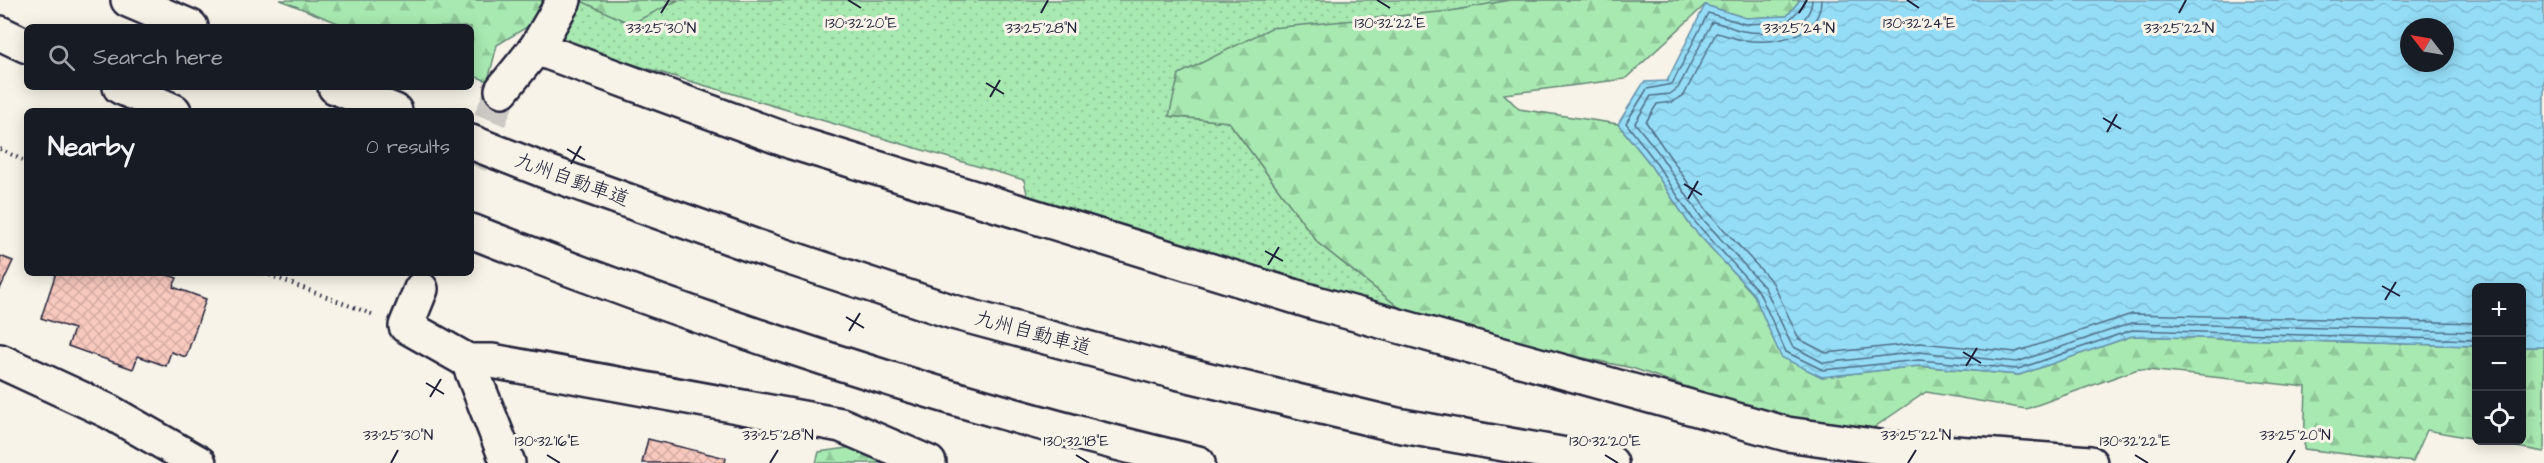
<!DOCTYPE html>
<html lang="en">
<head>
<meta charset="utf-8">
<style>
  :root { --surface:#171b24; --page:#242831; --text:#f1f3f6; --muted:#9ea1a6; --line:#363941 }
  body { margin:0; font-family:"Architects Daughter","Klee One",sans-serif; background:var(--page); color:var(--text) }
  .controls { position:absolute; right:18px; bottom:18px; display:grid; overflow:hidden; border-radius:9px; box-shadow:0 3px 15px #0003 }
  .controls button { width:54px; height:54px; display:grid; place-items:center; padding:0; border:0; border-bottom:2px solid var(--line); background:var(--surface); color:var(--text); font:30px sans-serif }
  .compass { position:absolute; left:2400px; top:18px; width:54px; height:54px; border-radius:50%; background:var(--surface); box-shadow:0 3px 15px #0003; rotate:301deg }
  .list { margin:0; padding:0; list-style:none }
  h2 { display:flex; justify-content:space-between; align-items:center; height:78px; margin:0; padding:0 24px; font-size:26px }
  h2 small { font-size:20px; font-weight:400; color:var(--muted) }
  .icon { flex:none; width:33px; height:33px; fill:none; stroke:currentColor; stroke-width:2; stroke-linecap:round; stroke-linejoin:round }
  .map { position:relative; flex:none; width:2544px; height:463px; overflow:hidden }
  .search { position:absolute; background:var(--surface); box-shadow:0 3px 15px #0003; left:24px; top:24px; width:450px; height:66px; display:flex; align-items:center; gap:15px; box-sizing:border-box; padding:0 21px; border-radius:9px; color:var(--muted); font-size:22px }
  .panel { position:absolute; background:var(--surface); box-shadow:0 3px 15px #0003; left:24px; top:108px; width:450px; height:168px; border-radius:9px }
  .map>svg:first-child { display:block }
  .grass { fill:url(#grass-dots); stroke:#658676; stroke-width:1.5 }
  .forest { fill:url(#forest-firs); stroke:#658676; stroke-width:1.5 }
  .water { fill:url(#water-waves); stroke:#6792ac; stroke-width:1.5; fill-rule:evenodd }
  .lines { fill:none; stroke-linecap:round; stroke-linejoin:round }
  .shore { stroke:#506d86; stroke-width:1.5 }
  .building { fill:url(#building-cross-hatch); stroke:#22223b; stroke-width:1.5 }
  .minor-tunnel { stroke:#ccc9c5; stroke-width:33; stroke-dasharray:33 16; stroke-linecap:butt }
  .minor-casing { stroke:#22223b; stroke-width:38 }
  .highway-casing { stroke:#22223b; stroke-width:38 }
  .path { stroke:#22223b; stroke-width:4; stroke-dasharray:1.5 4.5; stroke-linecap:butt }
  .minor { stroke:#f7f3e8; stroke-width:33 }
  .highway { stroke:#f7f3e8; stroke-width:33 }
  .ticks { fill:none; stroke:#22223b; stroke-width:2 }
  .labels { text-anchor:middle; dominant-baseline:central; stroke-width:6; stroke-linejoin:round; paint-order:stroke }
  .street-label { font-size:20px; fill:#22223b; stroke:#f7f3e8 }
  .ticks-label { font-size:15px; text-anchor:middle; fill:#22223b; stroke:#f7f3e8; stroke-width:6; stroke-linejoin:round; paint-order:stroke }
</style>
</head>
<body>
<div class="map">
<svg width="2544" height="463" viewBox="0 0 2544 463">
  <defs>
    <pattern id="grass-dots" width="8" height="8" patternUnits="userSpaceOnUse" patternTransform="scale(1.5)"><rect width="8" height="8" fill="#a8e9b1"/><path d="M2 2h.1M6 6h.1" fill="none" stroke="#90c899" stroke-width="1.8" stroke-linecap="round"/></pattern>
    <pattern id="forest-firs" width="22" height="20" patternUnits="userSpaceOnUse" patternTransform="scale(1.5)"><rect width="22" height="20" fill="#a8e9b1"/><path d="M5 1l3.5 6h-7zM16 11l3.5 6h-7z" fill="#90c899"/></pattern>
    <pattern id="water-waves" width="16" height="10" patternUnits="userSpaceOnUse" patternTransform="scale(1.5)"><rect width="16" height="10" fill="#95ddf7"/><path d="M0 5q4-4 8 0t8 0" fill="none" stroke="#80bdd5"/></pattern>
    <pattern id="building-cross-hatch" width="8" height="8" patternUnits="userSpaceOnUse" patternTransform="scale(1.5)"><rect width="8" height="8" fill="#f8c9be"/><path d="M0 0l8 8M0 8l8-8" fill="none" stroke="#d4aca4"/></pattern>
  </defs>
  <rect width="100%" height="100%" fill="#f7f3e8"/>
  <filter id="ink" filterUnits="userSpaceOnUse"><feTurbulence type="fractalNoise" baseFrequency=".0167" numOctaves="2"/><feDisplacementMap in="SourceGraphic" scale="12" xChannelSelector="R" yChannelSelector="G"/><feConvolveMatrix kernelMatrix="1 2 1 2 8 2 1 2 1" color-interpolation-filters="sRGB"/></filter>
  <g filter="url(#ink)">
    <path class="grass" d="M452 0H1671L1169 116 1229 122 1318 243 1420 324 1029 203 1024 180 622 61Z"/>
    <g class="forest">
      <path d="M280 0H549L540 19 497 45 488 81 471 75V27H348Z"/>
      <path d="M579 0H678L631 24Z"/>
      <path d="M1510 0H1800L1787 16 1746 18 1705 5 1625 79 1504 94 1519 109 1618 124 1647 160 1690 225 1754 295 1781 356 1822 377 1919 366 2019 375 2132 336 2476 346V439L2427 430 2413 462 2304 449 2306 387 2138 369 2026 409 1926 392 1873 428 1789 422 1632 368 1420 324 1318 243 1229 122 1169 116 1179 74 1271 28 1450 11Z"/>
      <path d="M2522 347H2544V452L2485 441 2522 440Z"/>
      <path d="M861 446 898 463H816L819 452Z"/>
    </g>
    <path class="water" d="M1800 0H2544V347H2522V288H2476V346L2132 336 2019 375 1919 366 1822 377 1781 357 1754 295 1690 225 1647 160 1618 124 1644 82 1667 81 1705 5 1746 18 1787 16ZM2409 27H2445V63H2409Z"/>
    <g class="lines">
      <g class="shore">
        <path d="M1804 0 1803 6 1787 22 1745 24 1708 13 1672 84 1647 89 1626 123 1652 157 1695 222 1759 292 1786 352 1823 370 1919 360 2018 369 2132 330 2476 340"/>
        <path d="M1812 0C1810 32 1768 35 1743 31 1733 29 1723 23 1712 22L1678 88 1670 94 1651 96 1635 123 1658 152 1701 217 1765 288 1792 346 1824 363 1919 352 2017 362 2132 323 2476 332"/>
        <path d="M1821 0C1820 39 1773 44 1743 40 1734 39 1725 34 1716 33L1684 95 1672 102 1657 104 1646 122 1708 212 1773 283 1799 339 1826 353 1920 343 2016 352 2132 314 2476 323"/>
      </g>
    </g>
    <g class="building">
      <path d="M0 256 13 261 0 289Z"/>
      <path d="M56 273H162L177 278 173 287 206 299 186 357 171 352 166 366 138 356 133 369 68 346 74 329 41 318Z"/>
      <path d="M648 439 726 458 725 463H642Z"/>
    </g>
    <g class="lines">
      <path class="minor-tunnel" d="M471 165 502 90"/>
      <defs>
        <g id="minor">
          <path d="M536 48 792 142 1316 303 1787 434 1887 448 2090 463"/>
          <path d="M502 90 536 48 564 0"/>
          <path d="M421 289 406 326 468 361 508 463"/>
          <path d="M0 361 108 411 199 463"/>
          <path d="M468 361H492L841 425 929 463"/>
        </g>
        <g id="highway">
          <path d="M128 0 191 27"/>
          <path d="M0 33 27 46"/>
          <path d="M120 87 174 111"/>
          <path d="M335 87 395 111"/>
          <path d="M471 142 550 173 754 246 953 312 1176 372 1397 425 1611 463"/>
          <path d="M471 231C707 324 951 405 1198 463"/>
        </g>
      </defs>
      <use href="#minor" class="minor-casing"/>
      <use href="#highway" class="highway-casing"/>
      <g class="path">
        <path d="M0 149 27 162"/>
        <path d="M264 273 374 315"/>
      </g>
      <use href="#minor" class="minor"/>
      <use href="#highway" class="highway"/>
    </g>
  </g>
  <path class="ticks" d="M848 0 861 8M1377 0 1390 8M1907 0 1919 8M661 13 669 0M1041 13 1048 0M1799 13 1807 0M2179 13 2186 0M986 83 1004 94M990 97 1000 80M2103 118 2121 129M2107 132 2117 114M567 149 585 160M571 164 581 146M1684 184 1702 195M1688 199 1698 181M1265 251 1283 261M1268 265 1279 247M2382 286 2400 296M2385 300 2396 282M846 317 864 328M849 331 860 313M1963 352 1981 363M1966 366 1977 348M426 383 444 394M430 397 441 379M547 455 560 463M1076 455 1089 463M1605 455 1618 463M2135 455 2148 463M391 463 398 450M770 463 778 450M1908 463 1916 450M2287 463 2295 450"/>
  <g class="labels">
    <g class="street-label">
      <text transform="translate(572 180) rotate(20)">九州自動車道</text>
      <text transform="translate(1033 333) rotate(15)">九州自動車道</text>
    </g>
  </g>
  <g class="ticks-label">
    <text x="1390" y="28">130°32'22"E</text>
    <text x="861" y="28">130°32'20"E</text>
    <text x="1919" y="28">130°32'24"E</text>
    <text x="661" y="33">33°25'30"N</text>
    <text x="1799" y="33">33°25'24"N</text>
    <text x="2179" y="33">33°25'22"N</text>
    <text x="1041" y="33">33°25'28"N</text>
    <text x="398" y="440">33°25'30"N</text>
    <text x="778" y="440">33°25'28"N</text>
    <text x="1916" y="440">33°25'22"N</text>
    <text x="2295" y="440">33°25'20"N</text>
    <text x="547" y="446">130°32'16"E</text>
    <text x="1076" y="446">130°32'18"E</text>
    <text x="1605" y="446">130°32'20"E</text>
    <text x="2135" y="446">130°32'22"E</text>
  </g>
</svg>
<div class="controls">
<button>+</button>
<button>−</button>
<button><svg class="icon" aria-label="locate" viewBox="0 0 24 24"><circle cx="12" cy="12" r="6"/><path d="M12 2v4M12 18v4M2 12h4M18 12h4"/></svg></button>
</div>
<svg class="compass" viewBox="-18 -18 36 36"><path d="M0-13l5 13h-10z" fill="#e53935"/><path d="M0 13l5-13h-10z" fill="#9ea1a6"/></svg>
<div class="search"><svg class="icon" aria-label="search" viewBox="0 0 24 24"><circle cx="10" cy="10" r="6"/><path d="M15 15l6 6"/></svg>Search here</div>
<section class="panel">
<h2>Nearby<small>0 results</small></h2>
<ul class="list">
</ul>
</section>
</div>
</body>
</html>
